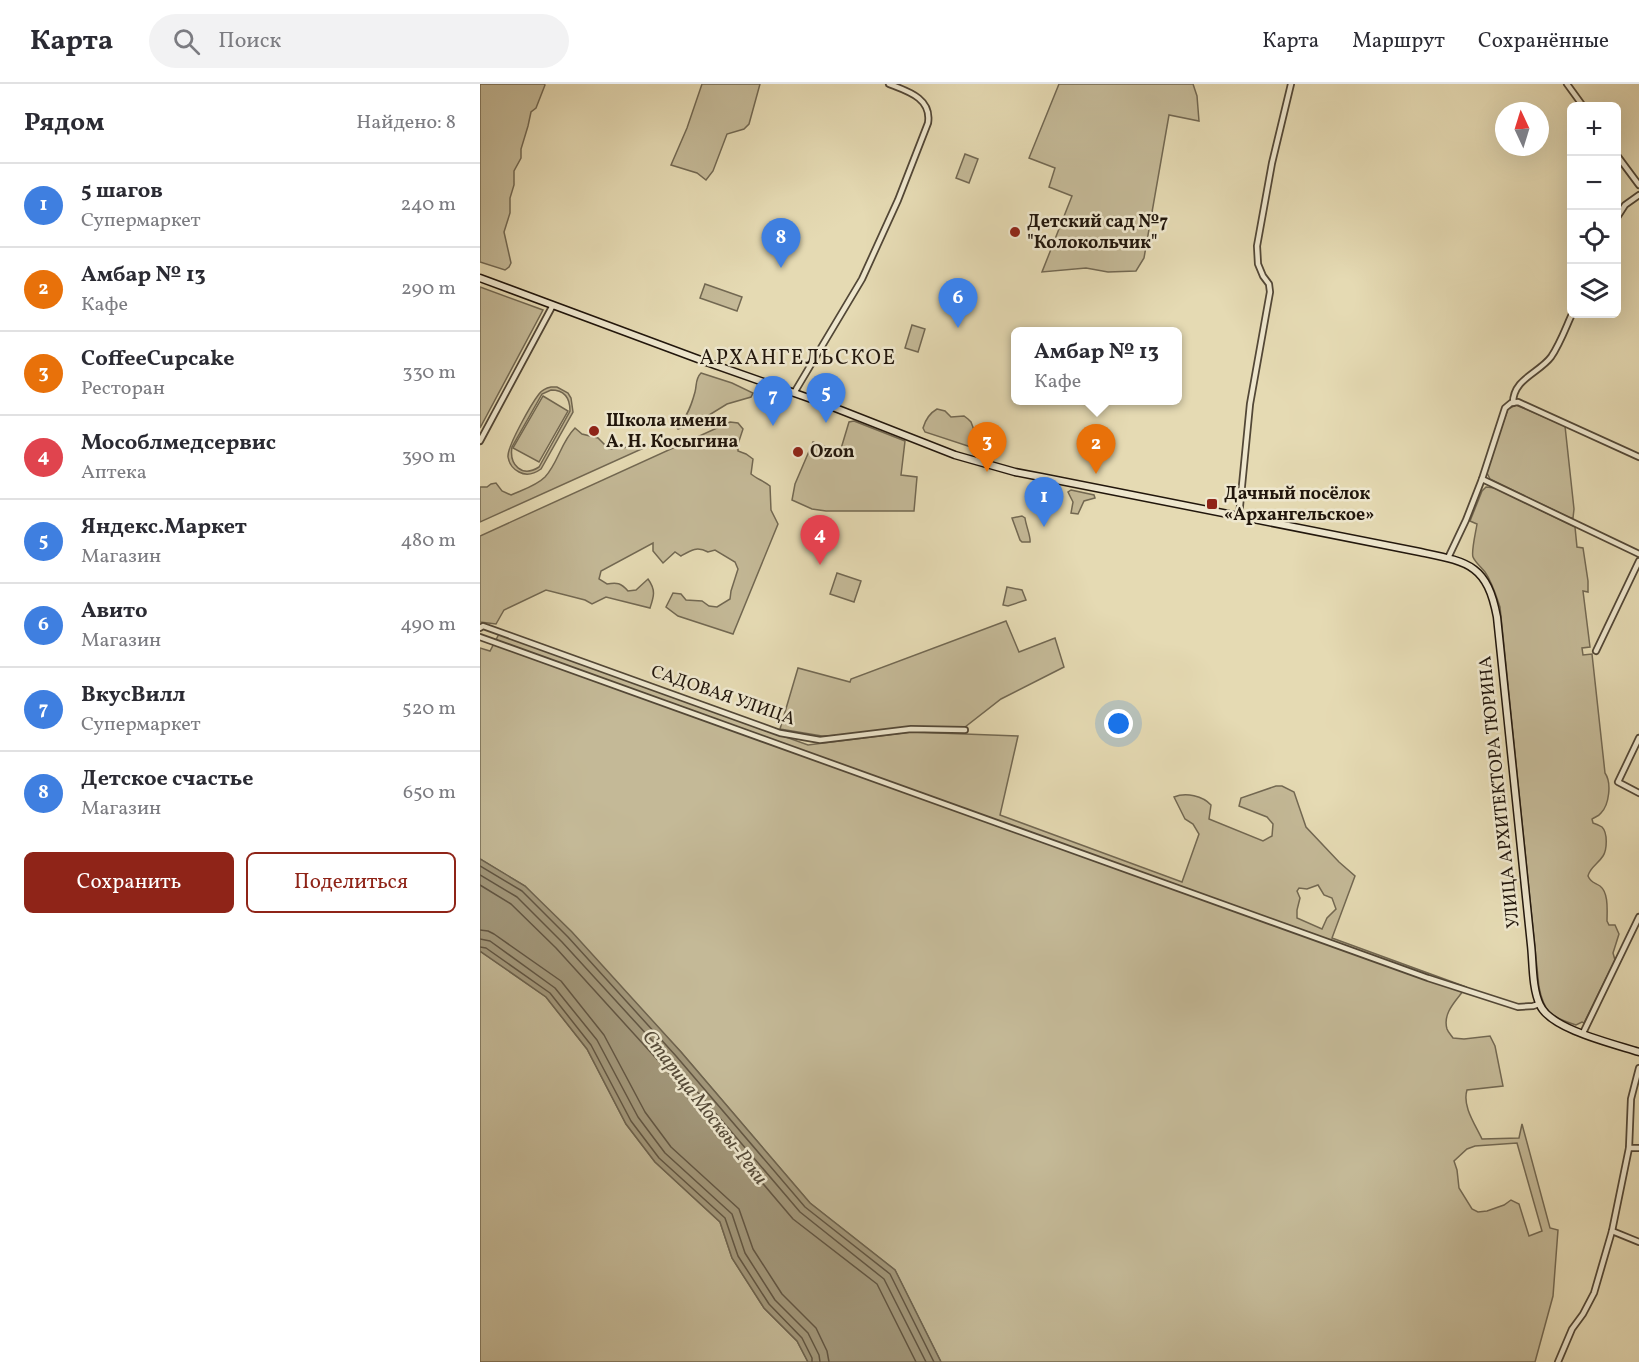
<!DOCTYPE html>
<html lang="ru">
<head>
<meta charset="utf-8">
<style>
  :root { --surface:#fff; --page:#f2f2f3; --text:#2b2b33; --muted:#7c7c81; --line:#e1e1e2; --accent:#8f2418 }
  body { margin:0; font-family:Vollkorn,serif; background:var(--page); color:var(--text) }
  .controls { position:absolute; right:18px; top:18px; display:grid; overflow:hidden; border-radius:9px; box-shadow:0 6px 24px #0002 }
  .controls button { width:54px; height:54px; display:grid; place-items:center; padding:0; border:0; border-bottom:2px solid var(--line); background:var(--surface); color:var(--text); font:30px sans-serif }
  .compass { position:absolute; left:1015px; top:18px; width:54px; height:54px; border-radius:50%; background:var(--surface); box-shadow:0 6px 24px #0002; rotate:356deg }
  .you { position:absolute; left:639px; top:640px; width:21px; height:21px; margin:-15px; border:4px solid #fff; border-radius:50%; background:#1a73e8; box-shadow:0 0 0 9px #1a73e833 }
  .badge { display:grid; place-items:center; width:39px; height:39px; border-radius:50%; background:var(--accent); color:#fff; font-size:20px; font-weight:700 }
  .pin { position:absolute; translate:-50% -50px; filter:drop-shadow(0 2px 3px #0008) }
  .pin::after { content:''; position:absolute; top:32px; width:21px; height:18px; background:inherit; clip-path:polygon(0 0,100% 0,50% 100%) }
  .popup { position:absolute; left:531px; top:243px; width:171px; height:78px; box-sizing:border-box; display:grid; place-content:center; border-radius:9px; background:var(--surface); filter:drop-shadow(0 2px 4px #0005); font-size:20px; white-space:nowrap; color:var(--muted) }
  .popup b { font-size:22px; color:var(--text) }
  .popup::after { content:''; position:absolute; left:50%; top:100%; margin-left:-12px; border:12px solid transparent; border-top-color:var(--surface) }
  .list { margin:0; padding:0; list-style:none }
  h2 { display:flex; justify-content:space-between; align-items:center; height:78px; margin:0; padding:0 24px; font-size:26px }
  h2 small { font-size:20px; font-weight:400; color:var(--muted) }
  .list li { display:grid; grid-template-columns:39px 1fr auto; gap:18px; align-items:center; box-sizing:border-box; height:84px; padding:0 24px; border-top:2px solid var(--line) }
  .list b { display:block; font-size:22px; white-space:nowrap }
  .list p { margin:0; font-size:20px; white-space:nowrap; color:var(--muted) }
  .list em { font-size:20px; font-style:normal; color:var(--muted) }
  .actions { display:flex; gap:12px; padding:18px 24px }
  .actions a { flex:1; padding:14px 0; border:2px solid var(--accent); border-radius:9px; text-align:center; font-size:21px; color:var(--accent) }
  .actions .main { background:var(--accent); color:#fff }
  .icon { flex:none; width:33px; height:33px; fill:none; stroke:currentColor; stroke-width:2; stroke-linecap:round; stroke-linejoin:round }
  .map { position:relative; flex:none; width:1159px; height:1278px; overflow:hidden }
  header { display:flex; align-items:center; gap:36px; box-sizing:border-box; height:84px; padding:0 30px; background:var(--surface); border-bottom:2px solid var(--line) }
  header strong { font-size:28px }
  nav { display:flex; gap:33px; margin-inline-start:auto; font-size:21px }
  .search { width:420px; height:54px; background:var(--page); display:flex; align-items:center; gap:15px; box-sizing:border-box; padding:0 21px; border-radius:33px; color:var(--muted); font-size:22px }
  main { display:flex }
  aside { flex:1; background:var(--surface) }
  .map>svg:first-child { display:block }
  .green { fill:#c4b997; stroke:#726852; stroke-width:1.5; fill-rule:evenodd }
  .water { fill:#a2977a; stroke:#6e634e; stroke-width:1.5 }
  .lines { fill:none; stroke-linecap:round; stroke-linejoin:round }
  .shore { stroke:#625643; stroke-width:1.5 }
  .street-casing { stroke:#524736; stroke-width:8 }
  .secondary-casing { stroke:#21160c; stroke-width:9 }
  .street { stroke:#eee7ce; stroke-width:4.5 }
  .secondary { stroke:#eee7ce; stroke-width:6 }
  .poi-dot { fill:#8f2418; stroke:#eee7ce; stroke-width:2 }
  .labels { text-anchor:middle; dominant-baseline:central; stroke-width:5; stroke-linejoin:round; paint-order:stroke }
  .poi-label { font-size:18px; font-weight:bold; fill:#21160c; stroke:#eee7ce; text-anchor:start }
  .street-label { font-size:18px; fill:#21160c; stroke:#eee7ce }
  .water-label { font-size:20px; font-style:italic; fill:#554a38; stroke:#eee7ce }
  .quarter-label { font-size:21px; letter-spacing:1.5px; fill:#21160c; stroke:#eee7ce }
</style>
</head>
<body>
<header>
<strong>Карта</strong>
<div class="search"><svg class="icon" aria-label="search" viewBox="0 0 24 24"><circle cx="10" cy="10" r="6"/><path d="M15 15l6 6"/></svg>Поиск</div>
<nav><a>Карта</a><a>Маршрут</a><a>Сохранённые</a></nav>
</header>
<main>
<aside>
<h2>Рядом<small>Найдено: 8</small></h2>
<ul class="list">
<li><span class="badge" style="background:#3f7fe0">1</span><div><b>5 шагов</b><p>Супермаркет</p></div><em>240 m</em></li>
<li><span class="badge" style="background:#e8710a">2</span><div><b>Амбар № 13</b><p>Кафе</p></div><em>290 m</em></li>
<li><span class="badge" style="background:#e8710a">3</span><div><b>CoffeeCupcake</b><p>Ресторан</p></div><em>330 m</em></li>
<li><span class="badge" style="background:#e0444e">4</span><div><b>Мособлмедсервис</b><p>Аптека</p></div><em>390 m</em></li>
<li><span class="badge" style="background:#3f7fe0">5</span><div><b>Яндекс.Маркет</b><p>Магазин</p></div><em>480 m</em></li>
<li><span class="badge" style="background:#3f7fe0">6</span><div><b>Авито</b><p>Магазин</p></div><em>490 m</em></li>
<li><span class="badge" style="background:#3f7fe0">7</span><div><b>ВкусВилл</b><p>Супермаркет</p></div><em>520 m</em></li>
<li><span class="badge" style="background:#3f7fe0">8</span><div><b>Детское счастье</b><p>Магазин</p></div><em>650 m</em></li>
</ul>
<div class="actions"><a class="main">Сохранить</a><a>Поделиться</a></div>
</aside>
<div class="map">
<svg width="1159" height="1278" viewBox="0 0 1159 1278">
  <rect width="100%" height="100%" fill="#e5dab3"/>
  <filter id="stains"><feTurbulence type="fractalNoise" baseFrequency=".00333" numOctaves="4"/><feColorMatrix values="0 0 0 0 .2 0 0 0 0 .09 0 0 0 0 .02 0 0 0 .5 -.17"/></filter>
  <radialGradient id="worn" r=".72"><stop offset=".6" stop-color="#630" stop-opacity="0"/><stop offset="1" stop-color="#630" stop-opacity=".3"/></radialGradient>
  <g class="green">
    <path d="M0 0H64L65 1 56 24 51 28 48 42 41 65V74L34 87V101L30 114V129L24 148 31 179 29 183 25 186 0 178Z"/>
    <path d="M222 0H280L269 40 264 45 247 50 233 87 226 96 217 89 191 81 207 44Z"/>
    <path d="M579 0H713L717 12 719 37 689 31 664 174 656 187 628 188 606 184 562 188 592 112 569 103 575 84 549 74Z"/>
    <path d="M485 70 498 75 489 99 476 94Z"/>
    <path d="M225 200 262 213 257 227 220 214Z"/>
    <path d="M0 203 63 226 0 344Z"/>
    <path d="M432 241 445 245 438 268 425 264Z"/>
    <path d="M221 289 252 299 273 309 271 313 247 320 221 336 198 345 196 342C207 336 212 319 215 308 217 301 215 295 221 289Z"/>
    <path d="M71 303H77L88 309 91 314 93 328 61 385C54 390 46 392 39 388 33 385 29 379 28 373 27 362 52 319 59 310 62 306 66 304 71 303ZM71 306C84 306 90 314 90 327L59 383C42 394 29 381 32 363L62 310Z"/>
    <path d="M63 312 88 327 59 378 33 364Z"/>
    <path d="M1036 321 1085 342 1094 425 1093 434H1090L1010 395 1006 387 1028 325Z"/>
    <path d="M457 325 465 327 471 333 484 332 488 335 491 338 494 346 508 359V363L504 366H500L445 348 443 344C445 337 450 329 457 325Z"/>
    <path d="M374 337 425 357 421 391 437 393 434 427H346L332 425 312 416 315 400 333 358 360 368 369 338Z"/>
    <path d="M250 338 258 339 263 345 258 360V367L266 370 273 375 271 390C277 395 284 397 290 402L291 426 298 440 253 550 198 532 186 523 193 509 201 510 206 516 222 517 229 522 237 523 250 515 251 507 258 485 255 478 235 466 228 468C217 462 211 466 201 472L195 468 183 479 173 467V459L121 487 119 495 127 500C137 498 141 499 148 507L156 506 168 495C176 506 174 512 170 524L126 513 112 520 105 516 66 506 24 526 16 540 0 538V452Z"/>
    <path d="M95 344 102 350 118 354 129 365H135L154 362 166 363 0 438V403H7L11 400 16 399 22 407 31 411C42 406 56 402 65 393 78 379 81 358 95 344Z"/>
    <path d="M1006 403 1015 404 1095 443 1097 463 1103 464 1108 497V508L1103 507 1110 563 1102 564 1103 571 1112 570 1125 689C1132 699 1129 721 1121 729 1119 732 1115 733 1112 735L1113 739C1116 740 1119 741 1122 743 1128 749 1127 766 1123 772 1118 780 1110 783 1108 792 1111 799 1114 798 1120 802 1129 809 1127 827 1127 837L1129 841H1135L1139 850 1133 869 1135 876 1104 939 1102 938 1096 941C1071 933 1064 929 1059 903L1020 523C1016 511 1012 498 1005 488 1001 483 995 478 993 473 991 468 996 447 997 440L990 437 1002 407Z"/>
    <path d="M591 406 614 411 615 414 604 417 598 430 591 429 593 418 588 408Z"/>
    <path d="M542 432 545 434C546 442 551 453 550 458H542L540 456 532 434Z"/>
    <path d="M357 489 381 497 374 518 350 510Z"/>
    <path d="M527 503 542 506 546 516 528 522 523 521Z"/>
    <path d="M526 537 539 568 575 554 584 583 521 615 485 643H430L370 651 342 652 300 645 318 584 370 598 371 595Z"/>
    <path d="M19 550 328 661 431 648 538 652 520 731 702 798 719 750 713 740 705 735 694 713C706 708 723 712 731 721L729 735 783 757 792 752 793 740 787 733 759 722 761 714 796 702H802L814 708 826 743 859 778 875 792 852 854 986 903C978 915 962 928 967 945 968 948 971 951 973 954L984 955 1010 952 1015 962 1023 1002 987 1006C982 1022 995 1040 1002 1055L1039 1054 1042 1040 1070 1144 1078 1146 1073 1212 1055 1278H461L415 1186 330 1119 201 968 45 802 0 775V564L10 567ZM838 801 844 811 852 814 856 825 847 834 842 845 817 834V826L820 814 817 807 819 804 827 805ZM1037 1059 1062 1147 1049 1152 1039 1120 1031 1116 1024 1121 1007 1127 998 1128 992 1125 979 1104 977 1086 974 1077 987 1065 995 1062Z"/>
    <path d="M0 867 66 913 107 965 146 1040 175 1078 240 1138 252 1174 284 1224 317 1257 328 1278H0Z"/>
  </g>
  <path class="water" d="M0 775 45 802 92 848 201 968 330 1119 415 1186 461 1278H328L317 1257 284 1224 252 1174 240 1138 175 1078 146 1040 107 965 66 913 0 867Z"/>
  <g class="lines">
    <g class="shore">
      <path d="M0 782 42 807 88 853 196 972 325 1123 410 1190 454 1278"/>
      <path d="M0 791 37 813 82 858 191 977 320 1128 404 1195 446 1278"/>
      <path d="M0 801 31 820 76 864 184 983 313 1135 397 1200 436 1278"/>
      <path d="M0 846 8 847 14 850 81 897 124 951 165 1028 191 1063 259 1125 273 1165 302 1210 336 1244 347 1267 349 1278"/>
      <path d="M0 855 10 857 75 904 117 956 158 1033 185 1069 252 1130 265 1169 295 1216 328 1249 339 1271 340 1278"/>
      <path d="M0 863 6 864 70 909 111 961 151 1037 179 1074 245 1134 258 1172 289 1220 322 1254 332 1274V1278"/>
    </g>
    <defs>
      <g id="street">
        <path d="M1087 0 1103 22"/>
        <path d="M1136 70 1159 101"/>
        <path d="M1136 135 1145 121 1159 111"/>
        <path d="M314 309 382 195 418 116 448 39C452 14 427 7 409 0"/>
        <path d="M1033 319C1033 295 1059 289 1071 273 1080 260 1086 243 1092 230"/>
        <path d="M0 357 73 221"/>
        <path d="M1002 395 1025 324 1031 319 1038 318 1159 373"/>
        <path d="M759 432 770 320 790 208 789 200 783 192 778 180 777 162 792 79 811 0"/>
        <path d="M968 474 986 436 1002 395 1159 470"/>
        <path d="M0 544 3 542 300 649 340 656 431 645 485 646"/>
        <path d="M0 553 948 894 1038 923 1053 922 1059 920"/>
        <path d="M1116 567 1159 477"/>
        <path d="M1159 654 1138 698 1159 709"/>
        <path d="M1103 949 1159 833"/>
        <path d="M1149 1064H1159"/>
        <path d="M1132 1147 1159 1158"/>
        <path d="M1078 1278 1092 1245 1103 1230 1114 1209 1132 1147 1149 1064 1151 1015 1159 984"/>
      </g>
      <path id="secondary" d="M0 194 218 275 340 318 475 371 535 388 561 393 940 468C988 478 1007 480 1017 533L1051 861C1053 878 1052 905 1060 921 1070 945 1134 960 1159 968"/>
    </defs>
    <use href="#street" class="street-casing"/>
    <use href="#secondary" class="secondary-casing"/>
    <use href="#street" class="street"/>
    <use href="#secondary" class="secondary"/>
  </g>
  <g class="poi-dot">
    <circle cx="535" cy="148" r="6"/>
    <circle cx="114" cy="347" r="6"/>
    <circle cx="318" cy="368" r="6"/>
    <rect x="726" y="414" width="12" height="12" rx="3"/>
  </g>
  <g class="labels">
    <g class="poi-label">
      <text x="547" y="138">Детский сад №7<tspan x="547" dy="21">"Колокольчик"</tspan></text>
      <text x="126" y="337">Школа имени<tspan x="126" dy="21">А. Н. Косыгина</tspan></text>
      <text x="330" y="368">Ozon</text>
      <text x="744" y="410">Дачный посёлок<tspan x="744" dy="21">«Архангельское»</tspan></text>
    </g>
    <g class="street-label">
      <text transform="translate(243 612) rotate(19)">САДОВАЯ УЛИЦА</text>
      <text transform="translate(1020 708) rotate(-96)">УЛИЦА АРХИТЕКТОРА ТЮРИНА</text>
    </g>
    <g class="water-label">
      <text transform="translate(224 1024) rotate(52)">Старица Москвы-Реки</text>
    </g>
    <g class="quarter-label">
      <text x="318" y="274">АРХАНГЕЛЬСКОЕ</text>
    </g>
  </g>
  <rect width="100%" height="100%" filter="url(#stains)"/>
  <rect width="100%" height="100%" fill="url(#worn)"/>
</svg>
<div class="controls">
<button>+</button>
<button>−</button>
<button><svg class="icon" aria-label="locate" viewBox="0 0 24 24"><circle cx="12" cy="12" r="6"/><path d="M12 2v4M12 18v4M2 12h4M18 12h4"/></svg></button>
<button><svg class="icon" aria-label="layers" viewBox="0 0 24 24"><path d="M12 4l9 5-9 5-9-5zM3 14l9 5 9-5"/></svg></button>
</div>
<svg class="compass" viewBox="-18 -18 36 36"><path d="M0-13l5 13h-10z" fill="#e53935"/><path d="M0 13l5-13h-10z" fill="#7c7c81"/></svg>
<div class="you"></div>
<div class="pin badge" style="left:564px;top:443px;background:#3f7fe0">1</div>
<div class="pin badge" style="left:616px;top:390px;background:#e8710a">2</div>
<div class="popup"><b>Амбар № 13</b>Кафе</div>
<div class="pin badge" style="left:507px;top:388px;background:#e8710a">3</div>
<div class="pin badge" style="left:340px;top:481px;background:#e0444e">4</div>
<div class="pin badge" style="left:346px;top:339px;background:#3f7fe0">5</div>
<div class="pin badge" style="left:478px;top:244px;background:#3f7fe0">6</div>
<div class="pin badge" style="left:293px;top:342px;background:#3f7fe0">7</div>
<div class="pin badge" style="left:301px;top:184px;background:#3f7fe0">8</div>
</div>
</main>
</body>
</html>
